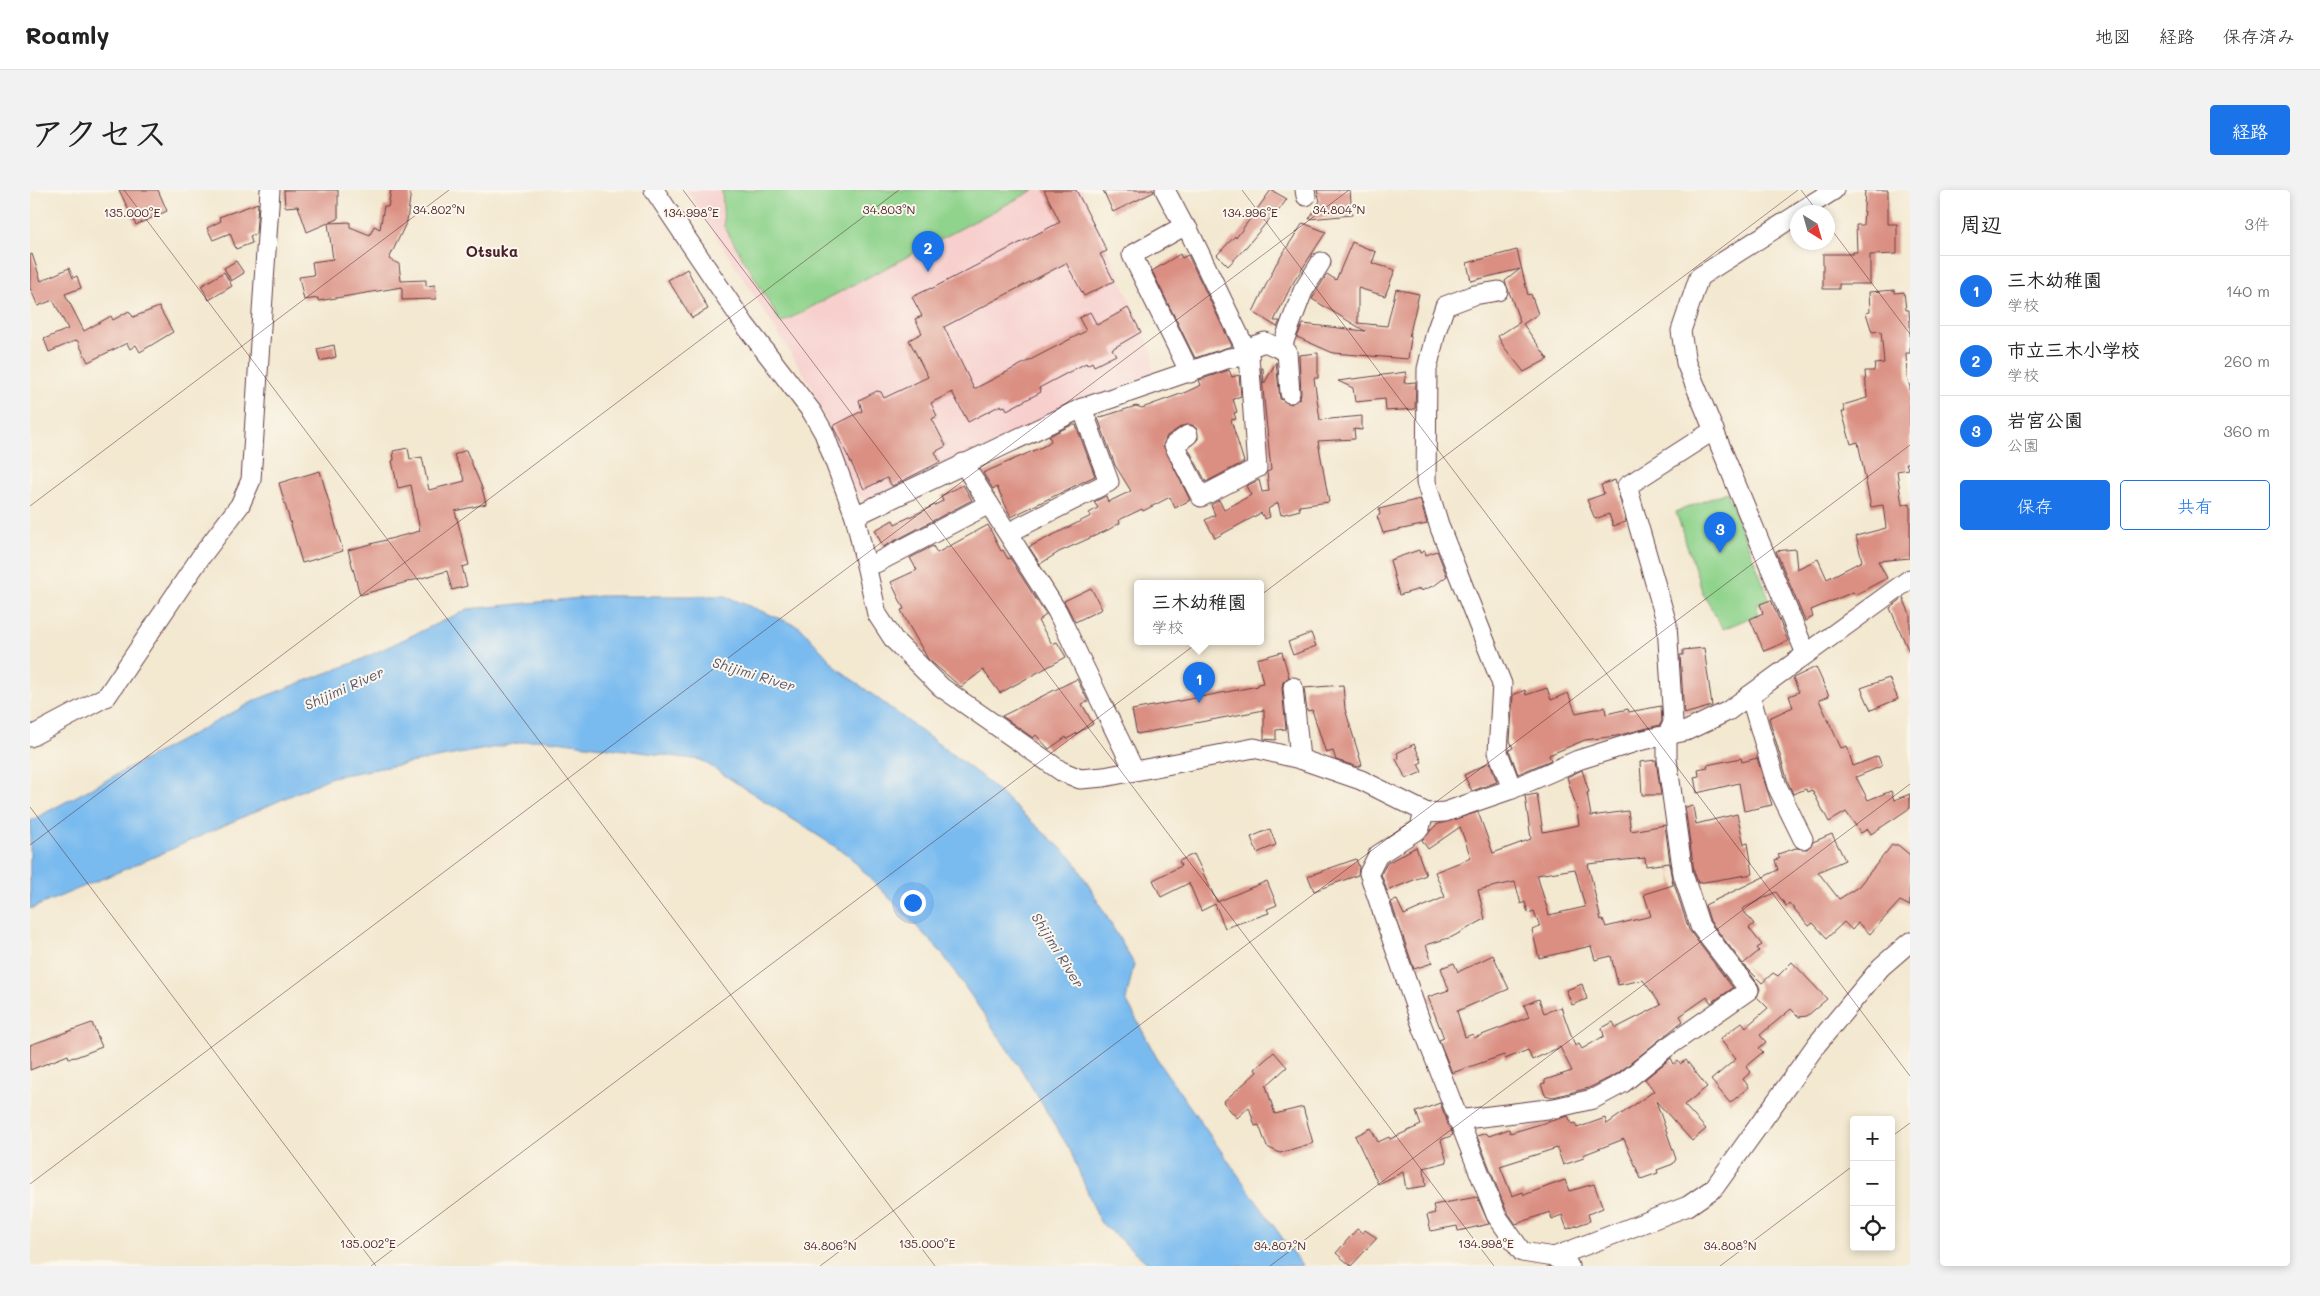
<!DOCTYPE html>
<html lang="ja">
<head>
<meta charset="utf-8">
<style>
  :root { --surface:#fff; --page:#f2f2f2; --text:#222; --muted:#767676; --line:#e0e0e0; --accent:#1a73e8 }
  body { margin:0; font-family:Mali,"Klee One",sans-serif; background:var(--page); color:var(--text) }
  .controls { position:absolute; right:15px; bottom:15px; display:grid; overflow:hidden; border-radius:5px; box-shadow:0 2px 8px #0003 }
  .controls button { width:45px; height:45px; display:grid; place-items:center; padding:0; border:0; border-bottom:1px solid var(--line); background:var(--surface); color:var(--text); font:25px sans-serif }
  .compass { position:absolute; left:1760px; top:15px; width:45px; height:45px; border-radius:50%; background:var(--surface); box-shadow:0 2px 8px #0003; rotate:143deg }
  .you { position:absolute; left:882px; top:712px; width:18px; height:18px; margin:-12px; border:4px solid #fff; border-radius:50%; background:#1a73e8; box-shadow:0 0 0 8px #1a73e833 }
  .badge { display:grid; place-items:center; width:32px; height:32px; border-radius:50%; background:var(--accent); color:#fff; font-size:16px; font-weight:700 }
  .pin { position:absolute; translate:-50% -41px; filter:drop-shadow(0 1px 2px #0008) }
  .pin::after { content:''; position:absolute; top:26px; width:18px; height:15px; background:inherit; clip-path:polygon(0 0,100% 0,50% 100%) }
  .popup { position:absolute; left:1104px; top:390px; width:130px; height:65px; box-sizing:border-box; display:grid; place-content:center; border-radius:5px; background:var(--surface); filter:drop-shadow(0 1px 4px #0005); font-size:16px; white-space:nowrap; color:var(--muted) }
  .popup b { font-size:19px; color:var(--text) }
  .popup::after { content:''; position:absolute; left:50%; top:100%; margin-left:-10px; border:10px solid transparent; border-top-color:var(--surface) }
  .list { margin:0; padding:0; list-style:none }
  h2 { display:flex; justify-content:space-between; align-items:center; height:65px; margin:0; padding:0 20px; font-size:21px }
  h2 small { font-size:16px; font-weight:400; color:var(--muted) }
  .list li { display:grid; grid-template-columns:32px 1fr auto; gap:15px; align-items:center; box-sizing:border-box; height:70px; padding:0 20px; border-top:1px solid var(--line) }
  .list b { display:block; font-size:19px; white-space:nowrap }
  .list p { margin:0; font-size:16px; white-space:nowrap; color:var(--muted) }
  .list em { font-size:16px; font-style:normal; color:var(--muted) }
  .actions { display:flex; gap:10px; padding:15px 20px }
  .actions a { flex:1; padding:11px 0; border:1px solid var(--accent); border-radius:5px; text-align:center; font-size:18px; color:var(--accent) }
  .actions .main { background:var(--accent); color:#fff }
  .icon { flex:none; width:28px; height:28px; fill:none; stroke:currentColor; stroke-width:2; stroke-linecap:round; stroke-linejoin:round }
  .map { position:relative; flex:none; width:1880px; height:1076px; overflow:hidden; border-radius:5px }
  header { display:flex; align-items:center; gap:30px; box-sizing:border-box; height:70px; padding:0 25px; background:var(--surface); border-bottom:1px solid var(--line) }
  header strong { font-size:24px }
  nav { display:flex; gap:28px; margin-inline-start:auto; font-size:18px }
  .intro { display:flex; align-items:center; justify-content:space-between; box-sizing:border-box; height:120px; padding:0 30px }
  h1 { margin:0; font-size:35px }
  .button { padding:12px 22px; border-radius:5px; background:var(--accent); color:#fff; font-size:18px; font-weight:700 }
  main { display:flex; gap:30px; padding:0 30px }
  aside { flex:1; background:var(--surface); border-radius:5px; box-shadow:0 2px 8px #0003 }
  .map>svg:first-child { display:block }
  .built { fill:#f7d0ce }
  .green { fill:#8fd38c; stroke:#6c795c }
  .water { fill:#7abbef; stroke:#626d8d }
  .building { fill:#da8f82; fill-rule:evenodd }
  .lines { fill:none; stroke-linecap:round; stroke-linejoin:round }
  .street-casing { stroke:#633d44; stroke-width:21 }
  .street { stroke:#fff; stroke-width:19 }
  .ticks { fill:none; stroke:#4a1f2b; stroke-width:1; stroke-opacity:0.45 }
  .labels { text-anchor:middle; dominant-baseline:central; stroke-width:4; stroke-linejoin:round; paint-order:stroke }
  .water-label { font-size:14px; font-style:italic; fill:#5b5670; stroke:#fbf7ec }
  .quarter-label { font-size:15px; font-weight:bold; fill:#4a1f2b; stroke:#fbf7ec }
  .ticks-label { font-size:12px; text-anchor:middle; fill:#4a1f2b; stroke:#fbf7ec; stroke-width:4; stroke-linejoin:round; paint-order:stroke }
</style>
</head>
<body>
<header>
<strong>Roamly</strong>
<nav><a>地図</a><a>経路</a><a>保存済み</a></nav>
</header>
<div class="intro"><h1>アクセス</h1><a class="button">経路</a></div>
<main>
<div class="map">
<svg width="1880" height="1076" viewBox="0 0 1880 1076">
  <rect width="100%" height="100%" fill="#fbf7ec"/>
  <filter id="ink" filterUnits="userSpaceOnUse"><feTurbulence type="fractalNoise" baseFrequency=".02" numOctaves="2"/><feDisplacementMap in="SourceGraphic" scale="10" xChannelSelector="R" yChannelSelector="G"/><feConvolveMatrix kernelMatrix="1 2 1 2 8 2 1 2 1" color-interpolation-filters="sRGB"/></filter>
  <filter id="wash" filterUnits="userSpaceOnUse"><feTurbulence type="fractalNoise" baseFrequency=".0096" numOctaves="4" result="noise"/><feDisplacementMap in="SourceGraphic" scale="20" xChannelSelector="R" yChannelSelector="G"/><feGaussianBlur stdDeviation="1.12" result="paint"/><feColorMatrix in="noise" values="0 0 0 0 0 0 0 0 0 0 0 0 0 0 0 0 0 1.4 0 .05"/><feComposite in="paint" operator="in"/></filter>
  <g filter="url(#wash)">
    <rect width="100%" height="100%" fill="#f3e8d0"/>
    <path class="built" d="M657 0H1052L1123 164V183L840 311 827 304 782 197Z"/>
    <g class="green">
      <path d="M692 0H1004L751 133 694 36Z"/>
      <path d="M1697 302 1739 408 1726 415 1729 424 1693 439 1673 404 1646 322Z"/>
    </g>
    <path class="water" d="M570 406H695L770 437 807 478 951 586 1044 670 1104 774 1096 810 1130 874 1272 1076H1121L1070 1032 1040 960 991 879 912 763 818 665 671 570 511 549 302 587 124 667 0 719V631L228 509 328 471 438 419Z"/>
    <g id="blocks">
      <g class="building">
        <path d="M89 0H128L137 21 106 35Z"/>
        <path d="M254 0H308V29L299 33 320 32V37L340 45 344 36 350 39 354 16 358 17 361 0H381L377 31 359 69 369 74 371 91 396 90V96L405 95 406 109 372 110V97L288 111V108L274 110 269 87 284 85 282 72 303 69 298 33 277 42 268 16 255 17Z"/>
        <path d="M1014 0H1046L1077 61 1070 64 1084 91 1054 106 1036 73 914 137 944 199 1056 141 1049 128 1060 122 1067 135 1098 118 1111 142 1082 159 1086 165 1064 176 1062 172 1057 175 1056 173 1009 198 1011 202 977 220 975 216 972 217 971 215 938 232 922 202 901 213 907 226 902 229 916 256 905 262 910 272 862 296 857 288 834 299 803 236 832 221 829 210 847 201 851 202 854 208 898 187 879 150 892 143 885 129 892 126 882 107 901 98V99L1030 32Z"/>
        <path d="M1073 0H1124V2L1083 22Z"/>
        <path d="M1241 0 1257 9 1244 27 1242 26 1216 57 1198 76 1187 65 1205 46 1206 48Z"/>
        <path d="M1287 0H1320L1322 25 1279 29 1290 11Z"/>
        <path d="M1835 0H1858V34H1867V64L1840 65V94H1809V99H1793V64H1823V62H1827L1826 35H1833Z"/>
        <path d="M228 13 226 44 220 46 222 53 206 59 200 43 183 50 177 38 191 31 189 27Z"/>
        <path d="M1273 33 1296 42 1261 96 1244 131H1250L1247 137 1223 122 1246 74Z"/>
        <path d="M1322 52 1346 62 1342 73 1365 80 1355 106 1328 98V133L1357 136 1366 99 1389 104 1379 147 1381 148 1378 169 1303 163 1267 147 1273 134 1335 141 1282 109 1297 84 1306 90Z"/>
        <path d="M1487 60 1498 105 1501 104 1508 124 1493 134 1518 169 1494 182 1474 157 1468 146 1490 132 1475 91 1490 79 1441 91 1437 73Z"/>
        <path d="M2 64 11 91 39 78 43 88 47 86 51 98 35 104 54 141 81 126 83 130 99 121 103 127 129 117 143 142 110 162 106 155 100 159 97 153 58 172 47 150 19 162 14 149 38 139 23 110 8 116 0 98V65Z"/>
        <path d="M1150 64 1152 68 1158 65 1202 156 1165 168 1122 81Z"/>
        <path d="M206 71 214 83 201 91 194 78Z"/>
        <path d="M657 79 678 119 662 128 638 90Z"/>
        <path d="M194 82 202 96 179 110 171 96Z"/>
        <path d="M1865 100V103L1874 102 1876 120H1879L1880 133V163H1876L1877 187 1880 197V273H1876L1878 279 1867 281 1872 315 1880 313V368L1848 371 1857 388 1825 405 1823 402 1781 420 1783 427 1775 431 1746 361 1765 359 1767 379 1788 369 1797 389 1832 371 1826 346 1856 338 1853 315 1841 317 1828 252 1821 254 1812 222H1815L1813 215 1837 208 1835 181H1844L1845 174 1854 173 1851 141 1842 142 1836 123 1840 122 1839 102Z"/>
        <path d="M304 155 306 167 290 171 287 159Z"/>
        <path d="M1288 163V188H1284L1290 230 1332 226V240L1324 239 1325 249 1288 251 1299 312 1269 316 1270 320 1251 325 1248 313 1238 319 1240 327 1235 329 1231 323 1185 348 1175 330 1185 325 1181 315 1189 310 1194 320 1221 305 1216 296 1229 290 1232 302 1239 301 1237 282 1241 280 1231 178H1233L1234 194 1246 172 1250 209 1261 214 1270 208 1271 203 1269 165Z"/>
        <path d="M1199 180 1202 187 1209 185 1211 206 1203 209 1207 222 1204 223 1206 229 1201 230 1214 272 1176 292 1158 258 1168 249 1167 239 1162 235 1152 236 1137 246 1133 255 1160 310 1145 318 1140 307 1113 321 1112 319 1089 330 1090 333 1078 340 1029 362 1010 374 999 357 1061 326 1059 323 1068 318 1064 312 1076 306 1078 312 1101 301 1085 275 1068 228 1106 216 1112 218 1156 202 1171 195 1169 190Z"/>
        <path d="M1376 182 1374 193 1386 192 1385 219 1356 221 1355 209 1325 212 1323 198 1308 191Z"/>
        <path d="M1042 235H1046L1065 286 981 327 967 297 963 299 953 283 1014 256 1021 251 1019 246Z"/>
        <path d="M378 258 380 269 392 267 399 300 435 291 424 265 436 260 452 298 456 314 425 321 439 375 432 377 437 396 422 400 417 381 330 405 318 360 390 341 381 295 368 298 362 271 364 270 363 261Z"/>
        <path d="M290 281 313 361 272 373 249 293Z"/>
        <path d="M1585 290 1596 332 1583 336 1579 324 1565 329 1557 310 1574 304 1571 295Z"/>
        <path d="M933 295 942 310 853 357 845 340 863 330 865 334 913 311 911 306Z"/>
        <path d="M1390 309 1397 334 1353 343 1347 326 1350 325 1349 319Z"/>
        <path d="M958 335 971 361 973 360 978 369 980 368 1016 425 1008 431 1022 454 1027 452 1036 467 970 503 953 480 931 497 898 469 878 434 871 420 874 419 861 392 887 380 880 368 903 356 907 363Z"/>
        <path d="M1389 360 1390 363 1395 361 1396 365 1407 361 1417 386 1405 395 1391 401 1390 399 1369 405 1360 370Z"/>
        <path d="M1061 398 1072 419 1045 432 1034 411Z"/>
        <path d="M1873 408 1880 424V464L1860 418Z"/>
        <path d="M1741 410 1758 451 1734 461 1720 429 1733 423 1730 414Z"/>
        <path d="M1281 443 1286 456 1263 465 1258 452Z"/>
        <path d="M1674 458 1682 516 1654 524 1650 465H1653V460Z"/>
        <path d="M1252 462 1259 487 1253 492 1252 498 1256 539 1246 540V550L1234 549V520L1107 544 1102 520 1228 496V494L1233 493 1227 469Z"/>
        <path d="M1786 477 1799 506 1789 510 1811 558 1817 556 1823 576 1848 566 1852 576 1826 587 1838 610 1861 601 1864 610 1880 604V618L1841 644 1838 639 1831 643 1816 622 1799 632 1782 600 1777 602 1776 599 1763 604 1758 592 1739 528 1763 517 1759 506 1769 502 1763 488Z"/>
        <path d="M1859 488 1868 509 1841 520 1831 498Z"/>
        <path d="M1047 489 1058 511 1052 514 1063 534 1037 549 1036 547 1019 559 1006 545 1003 548 972 526Z"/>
        <path d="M1313 495 1315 519 1332 575 1328 577 1306 570 1303 561 1296 563 1282 520 1277 521 1274 498Z"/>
        <path d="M1517 498 1521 510 1538 503 1546 523 1575 517 1576 524 1598 519 1599 522 1631 516 1632 531 1630 535 1586 546 1555 550 1519 565 1521 570 1488 584 1479 560 1483 558 1480 551 1483 505 1495 500 1496 505Z"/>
        <path d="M1384 554 1392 572 1388 574 1392 582 1376 589 1366 569 1369 568 1367 563Z"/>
        <path d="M1711 568 1712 572 1727 568 1742 615 1714 621 1709 593 1667 603 1664 587 1669 586 1668 579 1678 577 1677 575Z"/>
        <path d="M1626 570 1631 605H1612L1610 572Z"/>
        <path d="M1460 572 1467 592 1442 601 1434 585Z"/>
        <path d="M1552 580 1559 602 1557 603 1561 626 1598 621 1601 641 1635 635 1642 687 1659 740 1703 798 1681 813 1677 807 1650 826 1653 831 1587 884 1559 898 1523 907 1515 905 1511 894 1515 893V890L1542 881 1530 857 1502 870 1498 860 1475 869 1474 865 1422 883 1409 850 1414 848 1398 807 1419 800 1411 778 1424 773 1428 782 1463 765 1479 799 1427 821 1435 847 1443 844 1444 848 1499 827 1494 815 1509 809 1514 823 1531 817 1545 856 1549 854 1552 859 1574 846 1572 838 1583 832 1586 838 1631 815 1613 790 1588 795 1581 766 1565 770 1561 756 1509 768 1502 740 1510 737 1504 721 1498 723 1495 712 1491 714 1485 692 1448 700 1455 729 1422 747 1396 755 1402 773 1384 779 1361 712 1367 710 1374 725 1415 707 1405 682 1441 668 1430 637 1398 659 1392 650 1406 635 1448 622 1463 663 1501 649 1495 606 1507 604 1513 642 1549 635 1547 620 1537 587ZM1615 668 1616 676 1639 673 1643 695 1614 704 1621 726 1576 737 1573 729 1571 730 1558 674ZM1545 679 1555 717 1519 725 1507 685Z"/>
        <path d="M1663 616 1666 634 1707 624 1714 654 1718 653 1723 684 1668 693 1664 681 1655 617Z"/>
        <path d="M1240 639 1246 655 1227 663 1221 647Z"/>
        <path d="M1802 644 1815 670 1788 682 1809 709 1828 697 1862 655H1868L1880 665V716L1870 711 1840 744 1828 733 1822 740 1814 732 1797 748 1783 733 1779 736 1759 713 1756 716 1746 702 1712 719 1724 734 1719 738 1732 755 1727 758 1729 761 1713 774 1680 731 1675 715 1748 680 1745 670 1750 668 1748 664 1766 658 1777 659 1783 652Z"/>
        <path d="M1386 657 1396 685 1357 701 1351 684 1357 673Z"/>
        <path d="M1164 664 1187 712 1237 691 1247 715 1237 719 1239 723 1195 738 1185 714 1171 721 1159 693 1131 707 1123 690 1151 676 1149 671Z"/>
        <path d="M1326 669 1329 677 1328 685 1284 701 1278 686Z"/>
        <path d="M1762 772 1797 809 1777 826 1769 827 1761 819 1730 845 1736 852 1729 858 1733 862 1716 876 1721 882 1713 889 1719 897 1700 913 1681 890 1706 869 1690 849 1712 832 1716 837 1738 818 1727 807 1730 799 1728 794 1714 775 1732 793 1743 783 1748 786Z"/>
        <path d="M1552 794 1557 809 1542 815 1536 800Z"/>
        <path d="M62 833 72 857 46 867 39 868 38 865 0 880V855Z"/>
        <path d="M1244 862 1257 877 1236 896 1245 924 1273 917 1283 953 1250 963 1237 957 1229 935 1225 936 1219 917 1207 928 1193 912 1227 882 1225 879Z"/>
        <path d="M1641 868 1644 874 1648 871 1650 874 1656 870 1677 897 1654 915 1676 939 1662 951 1626 911 1646 969 1643 974 1627 980 1628 983 1611 989 1594 949 1553 965 1554 968 1533 975 1527 958 1470 976 1482 1006 1493 1002 1494 1005 1535 990 1539 1001 1564 994 1573 1018 1558 1024 1560 1031 1537 1039 1532 1025 1522 1029 1520 1022 1486 1034 1476 1020 1447 946 1456 943 1459 946 1479 939 1480 943 1538 926 1542 934 1546 933 1547 938 1575 928 1577 934 1624 901 1615 889Z"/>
        <path d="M1410 913 1423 945 1411 950 1417 972 1394 978 1396 996 1376 999 1373 982 1348 994 1325 946 1341 938 1348 952 1359 947 1360 949 1391 935 1386 922Z"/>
        <path d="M1447 1007 1459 1034 1428 1041 1427 1036 1401 1041 1397 1025 1405 1023 1403 1015Z"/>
        <path d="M1327 1039 1333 1043 1335 1040 1347 1048 1321 1076 1306 1063Z"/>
      </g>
    </g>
  </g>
  <g filter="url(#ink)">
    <use href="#blocks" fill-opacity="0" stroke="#633d44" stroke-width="1"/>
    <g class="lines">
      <defs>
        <g id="street">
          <path d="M624 0 715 135 782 222 794 243 825 326 847 424 864 450 911 497 1031 581 1050 589 1074 587 1224 558 1270 569 1331 590 1397 623 1415 622 1482 599 1548 570 1609 551 1656 541 1698 521 1880 389"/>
          <path d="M1135 0 1154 36"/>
          <path d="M1275 0 1276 6"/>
          <path d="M1769 22 1804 0"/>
          <path d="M1768 24 1669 87 1651 141 1656 173 1776 464"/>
          <path d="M1468 101 1444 105 1415 116 1406 142 1397 179 1396 292 1410 338 1472 494 1468 562 1482 599"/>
          <path d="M1215 159 1235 152 1257 162 1260 203"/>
          <path d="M1251 159 1273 101 1291 72"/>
          <path d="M1158 245 1144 255 1171 307 1227 278 1219 166 1158 39 1154 36 1102 65 1160 183"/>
          <path d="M933 273 1027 421 1104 580"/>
          <path d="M825 326 1050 219 1199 168 1219 166"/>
          <path d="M978 343 1079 292 1052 218"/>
          <path d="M836 375 846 373 959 314"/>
          <path d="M1263 497 1270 569"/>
          <path d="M1720 505 1747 596 1773 649"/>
          <path d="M0 547 77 506 170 368 210 315 221 290 240 0"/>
          <path d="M1394 622 1390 638 1348 665 1339 683 1392 836 1466 1025 1492 1062 1524 1067 1539 1076"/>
          <path d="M1427 930 1525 918 1563 909 1593 893 1636 858 1719 800 1670 736 1653 684 1637 569V546L1643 533 1637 434 1597 296 1684 240"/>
          <path d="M1524 1067 1658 1016 1684 998 1787 854 1851 777 1880 752"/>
        </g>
      </defs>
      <use href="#street" class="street-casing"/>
      <use href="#street" class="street"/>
    </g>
  </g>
  <path class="ticks" d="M94 0 905 1076M653 0 1464 1076M1212 0 1880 886M1771 0 1788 22M1798 35 1880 144M0 316 419 0M0 617 346 1076M0 655 869 0M1861 947 1880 933M0 994 1319 0M341 1076 1768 0M790 1076 1880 255M1240 1076 1880 594M1690 1076 1824 975"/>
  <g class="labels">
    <g class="water-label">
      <text transform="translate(724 484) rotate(17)">Shijimi River</text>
      <text transform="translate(314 498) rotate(-24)">Shijimi River</text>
      <text transform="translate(1028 760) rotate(58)">Shijimi River</text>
    </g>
    <g class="quarter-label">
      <text x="462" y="61">Otsuka</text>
    </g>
  </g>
  <g class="ticks-label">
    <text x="409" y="24">34.802°N</text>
    <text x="859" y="24">34.803°N</text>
    <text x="1309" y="24">34.804°N</text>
    <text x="102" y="27">135.000°E</text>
    <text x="661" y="27">134.998°E</text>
    <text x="1220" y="27">134.996°E</text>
    <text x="338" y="1058">135.002°E</text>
    <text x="897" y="1058">135.000°E</text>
    <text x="1456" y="1058">134.998°E</text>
    <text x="800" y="1060">34.806°N</text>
    <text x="1250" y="1060">34.807°N</text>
    <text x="1700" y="1060">34.808°N</text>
  </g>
</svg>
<div class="controls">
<button>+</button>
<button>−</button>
<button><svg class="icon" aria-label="locate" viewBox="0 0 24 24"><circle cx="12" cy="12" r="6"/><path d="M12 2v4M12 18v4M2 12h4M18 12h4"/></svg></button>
</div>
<svg class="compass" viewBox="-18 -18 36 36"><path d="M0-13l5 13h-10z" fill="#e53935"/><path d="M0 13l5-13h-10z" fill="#767676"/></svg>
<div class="you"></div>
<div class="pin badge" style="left:1169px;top:513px">1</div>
<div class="popup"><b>三木幼稚園</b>学校</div>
<div class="pin badge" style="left:898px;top:82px">2</div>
<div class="pin badge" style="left:1690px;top:363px">3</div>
</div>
<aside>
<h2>周辺<small>3件</small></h2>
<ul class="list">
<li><span class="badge">1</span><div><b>三木幼稚園</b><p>学校</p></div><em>140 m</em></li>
<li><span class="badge">2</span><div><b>市立三木小学校</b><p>学校</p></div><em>260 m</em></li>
<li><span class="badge">3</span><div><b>岩宮公園</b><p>公園</p></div><em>360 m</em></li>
</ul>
<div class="actions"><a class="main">保存</a><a>共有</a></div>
</aside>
</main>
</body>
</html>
